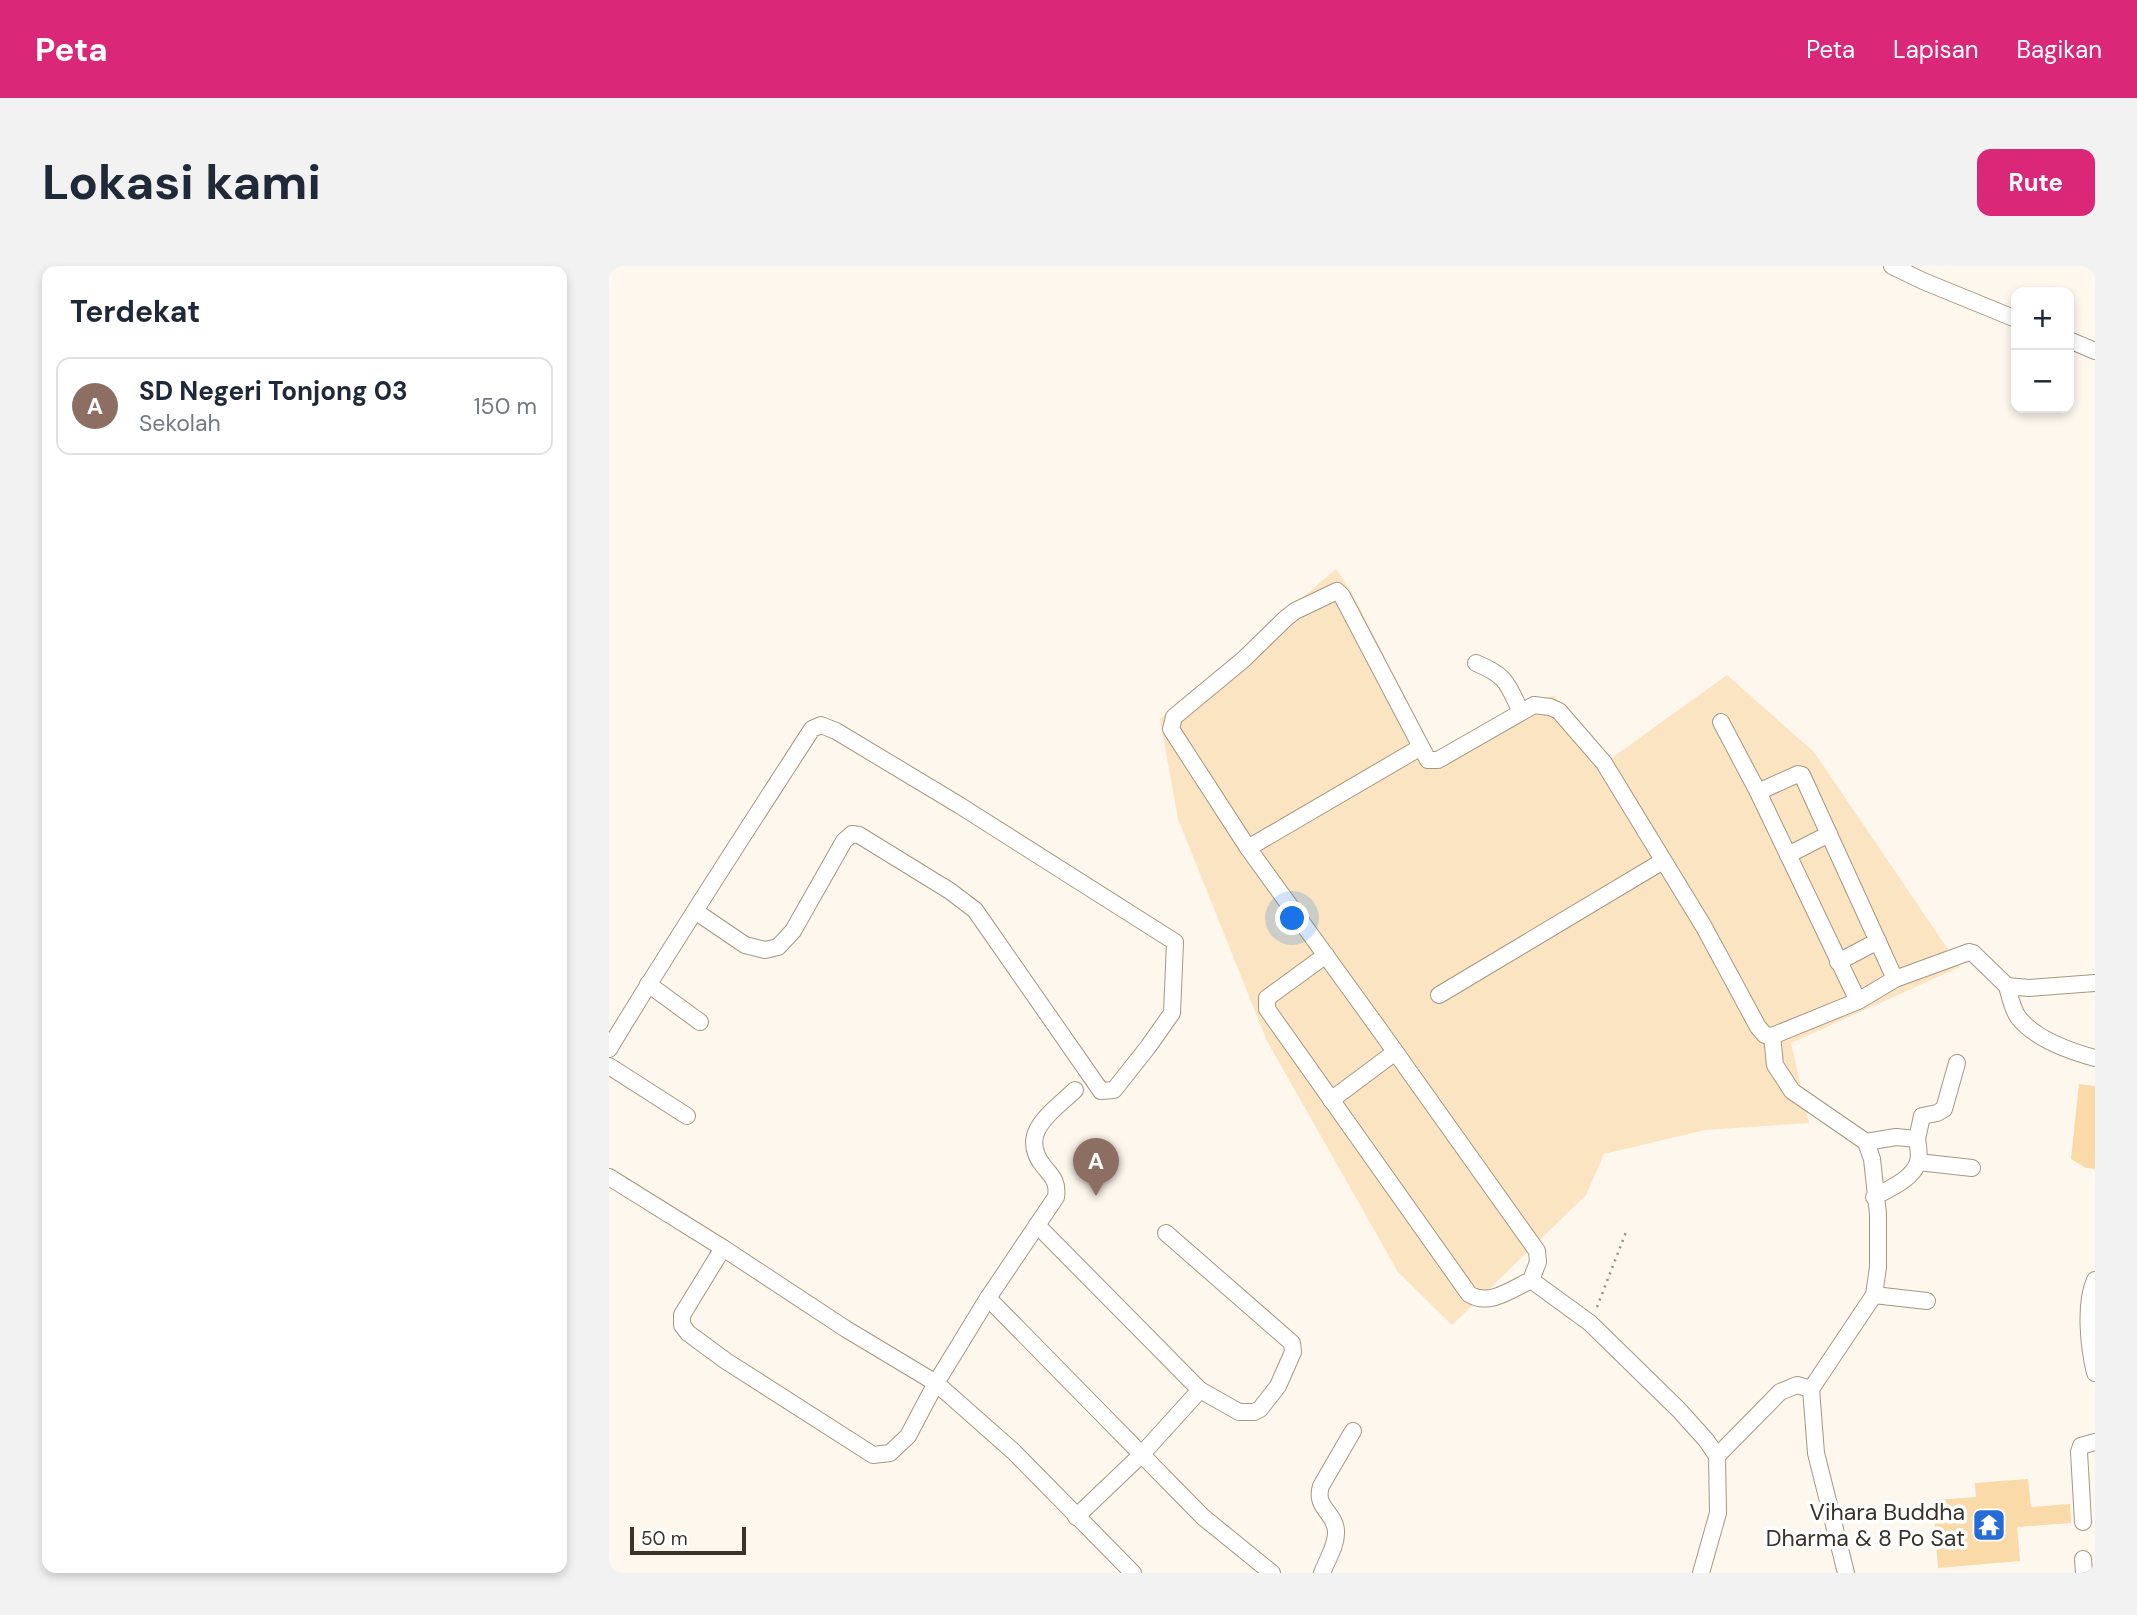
<!DOCTYPE html>
<html lang="id">
<head>
<meta charset="utf-8">
<style>
  :root { --surface:#fff; --page:#f2f2f3; --text:#1f2937; --muted:#747a83; --line:#e0e1e3; --accent:#db2777 }
  body { margin:0; font-family:"DM Sans",sans-serif; background:var(--page); color:var(--text) }
  .controls { position:absolute; right:21px; top:21px; display:grid; overflow:hidden; border-radius:14px; box-shadow:0 4px 10px #0003 }
  .controls button { width:63px; height:63px; display:grid; place-items:center; padding:0; border:0; border-bottom:2px solid var(--line); background:var(--surface); color:var(--text); font:35px sans-serif }
  .scale { position:absolute; left:21px; bottom:18px; width:116px; box-sizing:border-box; padding-left:7px; border:4px solid #383228; border-top:0; font-size:19px; line-height:24px; white-space:nowrap; color:#383228; -webkit-text-stroke:5px #fff; paint-order:stroke }
  .you { position:absolute; left:684px; top:653px; width:24px; height:24px; margin:-18px; border:5px solid #fff; border-radius:50%; background:#1a73e8; box-shadow:0 0 0 10px #1a73e833 }
  .badge { display:grid; place-items:center; width:46px; height:46px; border-radius:50%; background:var(--accent); color:#fff; font-size:23px; font-weight:700 }
  .pin { position:absolute; translate:-50% -58px; filter:drop-shadow(0 2px 4px #0008) }
  .pin::after { content:''; position:absolute; top:37px; width:24px; height:21px; background:inherit; clip-path:polygon(0 0,100% 0,50% 100%) }
  .list { margin:0; padding:0; list-style:none }
  h2 { display:flex; justify-content:space-between; align-items:center; height:91px; margin:0; padding:0 28px; font-size:30px }
  h2 small { font-size:23px; font-weight:400; color:var(--muted) }
  .list li { display:grid; grid-template-columns:46px 1fr auto; gap:21px; align-items:center; box-sizing:border-box; height:98px; margin:0 14px 14px; padding:0 14px; border:2px solid var(--line); border-radius:14px }
  .list b { display:block; font-size:26px; white-space:nowrap }
  .list p { margin:0; font-size:23px; white-space:nowrap; color:var(--muted) }
  .list em { font-size:23px; font-style:normal; color:var(--muted) }
  .map { position:relative; flex:none; width:1486px; height:1307px; overflow:hidden; border-radius:14px }
  header { display:flex; align-items:center; gap:42px; box-sizing:border-box; height:98px; padding:0 35px; background:var(--accent); color:#fff }
  header strong { font-size:33px }
  nav { display:flex; gap:38px; margin-inline-start:auto; font-size:24px }
  .intro { display:flex; align-items:center; justify-content:space-between; box-sizing:border-box; height:168px; padding:0 42px }
  h1 { margin:0; font-size:49px }
  .button { padding:18px 32px; border-radius:14px; background:var(--accent); color:#fff; font-size:24px; font-weight:700 }
  main { display:flex; gap:42px; padding:0 42px }
  aside { flex:1; background:var(--surface); border-radius:14px; box-shadow:0 4px 10px #0003 }
  .map>svg:first-child { display:block }
  .green { fill:#fbe4c1 }
  .building { fill:#f9daa8 }
  .lines { fill:none; stroke-linecap:round; stroke-linejoin:round }
  .minor-casing { stroke:#a69780; stroke-width:18 }
  .path { stroke:#968f85; stroke-width:2.5; stroke-dasharray:2 5; stroke-linecap:butt }
  .minor { stroke:#fff; stroke-width:16 }
  .labels { text-anchor:middle; dominant-baseline:central; stroke-width:7; stroke-linejoin:round; paint-order:stroke }
  .poi-label { font-size:23px; fill:#383228; stroke:#fff; text-anchor:end }
</style>
</head>
<body>
<header>
<strong>Peta</strong>
<nav><a>Peta</a><a>Lapisan</a><a>Bagikan</a></nav>
</header>
<div class="intro"><h1>Lokasi kami</h1><a class="button">Rute</a></div>
<main>
<aside>
<h2>Terdekat<small></small></h2>
<ul class="list">
<li><span class="badge" style="background:#8d6e63">A</span><div><b>SD Negeri Tonjong 03</b><p>Sekolah</p></div><em>150 m</em></li>
</ul>
</aside>
<div class="map">
<svg width="1486" height="1307" viewBox="0 0 1486 1307">
  <rect width="100%" height="100%" fill="#fef7ed"/>
  <path class="green" d="M727 303 742 325 826 490 928 433 945 430 1000 494 1118 409 1205 486 1351 701 1182 777 1200 857 1096 864 995 888 977 929 843 1059 789 1006 658 775 569 553 551 453Z"/>
  <g class="building">
    <path d="M1470 818 1486 820V903L1477 902 1462 893Z"/>
    <path d="M1419 1213 1422 1241 1461 1238 1462 1257 1408 1261 1411 1295 1329 1302 1324 1234 1367 1231 1366 1217Z"/>
  </g>
  <g class="lines">
    <defs>
      <g id="minor">
        <path d="M1283 0 1314 15 1407 53"/>
        <path d="M1460 74 1486 85"/>
        <path d="M867 397C898 410 898 417 912 446"/>
        <path d="M1112 456 1149 526 1249 735"/>
        <path d="M1149 526 1189 508 1193 509 1286 713"/>
        <path d="M639 582 812 481"/>
        <path d="M1179 589 1220 568"/>
        <path d="M717 689 658 732V743L860 1028C880 1041 903 1023 922 1014L929 996 928 985 770 763 639 582 562 463 565 451 635 393 676 353 686 345 728 325 733 330 819 494H829L925 439 941 441 950 445 995 497 1095 661 1149 761 1156 769 1163 770 1249 735 1286 713 1360 686 1364 687 1398 720"/>
        <path d="M1229 696 1269 675"/>
        <path d="M1486 717 1420 722 1398 720C1401 731 1403 742 1409 751 1426 773 1460 785 1486 792"/>
        <path d="M39 718 91 756"/>
        <path d="M830 729 1054 595"/>
        <path d="M0 783C65 675 134 570 203 463L212 459 227 465 350 539 566 676 563 747 539 781 505 824 492 825 366 644 341 625 250 569 243 568 235 575 184 665 169 681 156 684 136 679 86 645"/>
        <path d="M0 800 78 850"/>
        <path d="M722 834 785 787"/>
        <path d="M1308 873 1313 850 1328 847 1335 843 1348 797"/>
        <path d="M1257 876 1287 871 1308 873C1309 879 1311 889 1309 896 1304 913 1280 923 1265 931"/>
        <path d="M1309 896 1363 902"/>
        <path d="M0 911 114 982 237 1063 327 1117 405 1186 524 1307"/>
        <path d="M428 959 591 1124 630 1146H645L651 1143 669 1120 684 1086 683 1077 557 967"/>
        <path d="M114 982 73 1049V1059L79 1067 117 1095 264 1189 281 1187 299 1170 327 1117 379 1032 447 931C449 918 445 912 436 902 407 868 442 847 466 824"/>
        <path d="M922 1014 981 1057 1070 1144 1097 1174 1108 1190 1109 1247 1092 1307"/>
        <path d="M1486 1014C1475 1038 1480 1082 1486 1107"/>
        <path d="M1265 1029 1318 1035"/>
        <path d="M379 1032 594 1251 663 1307"/>
        <path d="M1202 1123 1207 1187 1237 1307"/>
        <path d="M1108 1190 1171 1126 1188 1119 1202 1123 1265 1029 1269 1001V948L1263 893 1257 876 1183 825 1166 799 1163 770"/>
        <path d="M467 1251 532 1189 591 1124"/>
        <path d="M1474 1256 1470 1186 1472 1180 1486 1176"/>
        <path d="M1474 1293 1475 1307"/>
        <path d="M713 1307C718 1294 728 1279 727 1265 726 1246 705 1242 712 1220L744 1165"/>
      </g>
    </defs>
    <use href="#minor" class="minor-casing"/>
    <path class="path" d="M988 1041 1017 966"/>
    <use href="#minor" class="minor"/>
  </g>
  <defs>
    <symbol id="temple-square" viewBox="-11 -11 22 22"><rect x="-9" y="-9" width="18" height="18" rx="4" fill="#266cd8" stroke="#fff"/><path d="M0-6L5-2H3V0L6.5 2.5H4V6H1.5V3h-3V6H-4V2.5H-6.5L-3 0V-2H-5Z" fill="#fff"/></symbol>
  </defs>
  <g fill-rule="evenodd">
    <use href="#temple-square" x="1361" y="1240" width="38" height="38"/>
  </g>
  <g class="labels">
    <g class="poi-label">
      <text x="1356" y="1246">Vihara Buddha<tspan x="1356" dy="26">Dharma &amp; 8 Po Sat</tspan></text>
    </g>
  </g>
</svg>
<div class="controls">
<button>+</button>
<button>−</button>
</div>
<div class="scale">50 m</div>
<div class="you"></div>
<div class="pin badge" style="left:487px;top:930px;background:#8d6e63">A</div>
</div>
</main>
</body>
</html>
